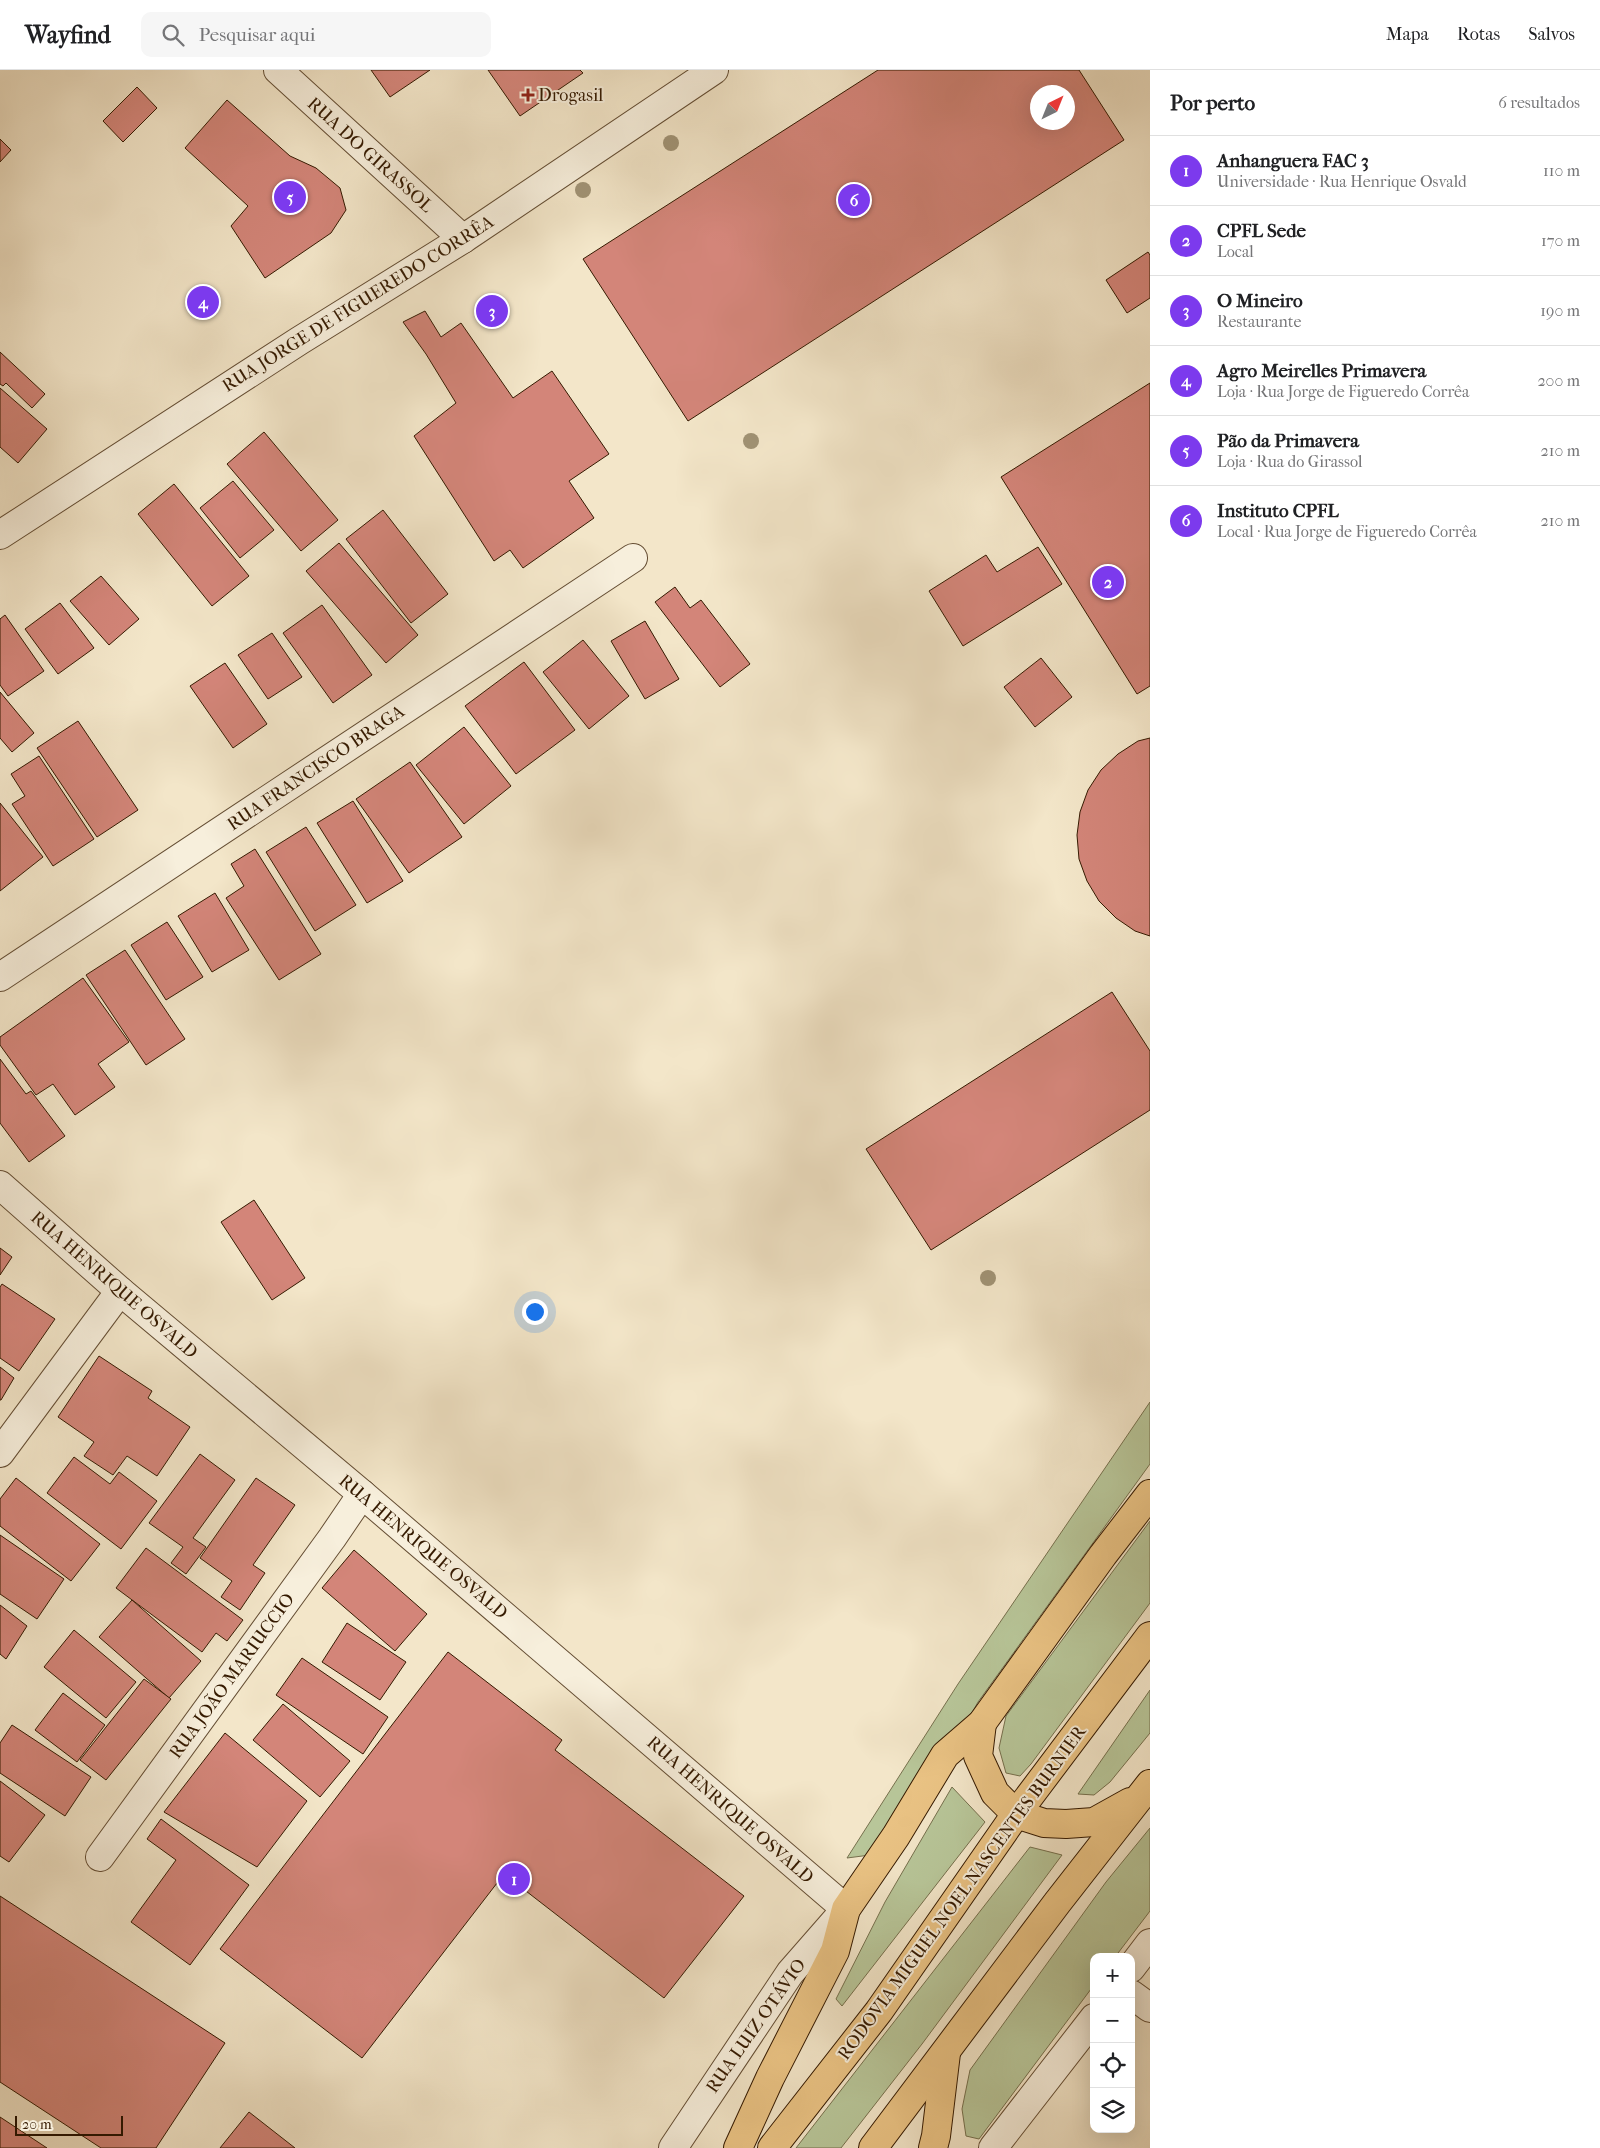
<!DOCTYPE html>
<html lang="pt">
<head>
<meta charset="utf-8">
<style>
  :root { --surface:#fff; --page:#f6f6f6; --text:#202124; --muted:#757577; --line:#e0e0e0; --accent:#7c3aed }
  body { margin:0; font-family:"IM FELL French Canon",serif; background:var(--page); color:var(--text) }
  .controls { position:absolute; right:15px; bottom:15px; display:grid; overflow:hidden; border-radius:10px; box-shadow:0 5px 20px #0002 }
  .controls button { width:45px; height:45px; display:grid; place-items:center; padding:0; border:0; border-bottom:1px solid var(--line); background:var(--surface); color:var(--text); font:25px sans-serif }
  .compass { position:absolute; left:1030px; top:15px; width:45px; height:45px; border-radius:50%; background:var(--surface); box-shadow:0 5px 20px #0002; rotate:43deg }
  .scale { position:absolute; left:15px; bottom:12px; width:108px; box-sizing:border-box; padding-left:5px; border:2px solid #351a01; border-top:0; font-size:14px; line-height:18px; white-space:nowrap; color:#351a01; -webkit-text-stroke:4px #f7efdc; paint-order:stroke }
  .you { position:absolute; left:534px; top:1241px; width:18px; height:18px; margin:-12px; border:4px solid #fff; border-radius:50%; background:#1a73e8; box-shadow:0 0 0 8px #1a73e833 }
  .badge { display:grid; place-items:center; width:32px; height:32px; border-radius:50%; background:var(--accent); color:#fff; font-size:16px; font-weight:700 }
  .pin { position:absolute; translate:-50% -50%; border:2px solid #fff; box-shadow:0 1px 5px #0006 }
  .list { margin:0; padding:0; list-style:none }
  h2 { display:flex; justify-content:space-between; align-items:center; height:65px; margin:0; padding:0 20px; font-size:21px }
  h2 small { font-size:16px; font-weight:400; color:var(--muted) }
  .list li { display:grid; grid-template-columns:32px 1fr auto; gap:15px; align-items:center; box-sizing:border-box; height:70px; padding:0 20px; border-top:1px solid var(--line) }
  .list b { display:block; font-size:19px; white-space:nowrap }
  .list p { margin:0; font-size:16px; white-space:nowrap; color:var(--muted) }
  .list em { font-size:16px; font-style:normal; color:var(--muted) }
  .icon { flex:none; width:28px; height:28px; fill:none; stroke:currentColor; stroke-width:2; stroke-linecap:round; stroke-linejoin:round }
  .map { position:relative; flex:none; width:1150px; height:2078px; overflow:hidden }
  header { display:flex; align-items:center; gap:30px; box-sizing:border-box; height:70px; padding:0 25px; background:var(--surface); border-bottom:1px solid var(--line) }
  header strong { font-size:24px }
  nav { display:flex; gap:28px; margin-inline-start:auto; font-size:18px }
  .search { width:350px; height:45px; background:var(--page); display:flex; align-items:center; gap:12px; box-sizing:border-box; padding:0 18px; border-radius:10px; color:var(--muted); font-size:19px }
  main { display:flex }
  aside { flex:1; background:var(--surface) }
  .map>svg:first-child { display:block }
  .green { fill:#b8c699; stroke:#76704d }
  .building { fill:#d38579; stroke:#351a01; fill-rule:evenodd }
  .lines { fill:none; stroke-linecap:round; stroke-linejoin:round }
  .minor-casing { stroke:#644d33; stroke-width:30 }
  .highway-casing { stroke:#351a01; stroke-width:30 }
  .minor { stroke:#f7efdc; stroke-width:28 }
  .highway { stroke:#eac384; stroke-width:28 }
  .tree { fill:#a09274 }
  .poi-dot { fill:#8f2418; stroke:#f7efdc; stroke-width:2 }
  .labels { text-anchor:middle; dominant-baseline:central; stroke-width:4; stroke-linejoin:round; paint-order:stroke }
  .poi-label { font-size:18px; fill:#351a01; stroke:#f7efdc; text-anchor:start }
  .street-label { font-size:18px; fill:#351a01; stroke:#f7efdc }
</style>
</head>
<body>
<header>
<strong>Wayfind</strong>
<div class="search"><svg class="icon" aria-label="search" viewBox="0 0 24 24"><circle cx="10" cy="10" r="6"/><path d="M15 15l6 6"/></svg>Pesquisar aqui</div>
<nav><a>Mapa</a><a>Rotas</a><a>Salvos</a></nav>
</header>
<main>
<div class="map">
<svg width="1150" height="2078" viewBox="0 0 1150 2078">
  <rect width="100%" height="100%" fill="#f3e6c9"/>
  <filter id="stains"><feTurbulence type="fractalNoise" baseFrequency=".004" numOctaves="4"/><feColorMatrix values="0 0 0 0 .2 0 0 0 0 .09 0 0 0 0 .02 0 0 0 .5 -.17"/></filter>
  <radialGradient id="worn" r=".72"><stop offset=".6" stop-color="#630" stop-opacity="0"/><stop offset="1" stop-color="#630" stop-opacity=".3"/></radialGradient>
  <g class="green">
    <path d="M1150 1332V1394L978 1632 964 1657 870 1785 847 1788 958 1614Z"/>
    <path d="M1150 1451V1533L1031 1694 1020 1706 1006 1703 999 1678 1006 1646Z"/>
    <path d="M1150 1620V1663L1110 1712 1094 1725 1078 1724Z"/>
    <path d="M952 1717 985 1752 842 1936 836 1929 885 1832Z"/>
    <path d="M1150 1758V1841L1115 1887H1094V1915L979 2069 966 2066 962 2039 970 2000 1106 1812Z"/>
    <path d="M1030 1777 1062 1785 922 1974 841 2078H796Z"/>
  </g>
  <g class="building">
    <path d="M371 0H430L390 27Z"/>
    <path d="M488 0H580L583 3 520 46Z"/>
    <path d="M878 0H1079L1124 70 688 351 583 189ZM1038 22H1068V52H1038Z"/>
    <path d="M137 17 157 38 123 72 103 51Z"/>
    <path d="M227 30 290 86 316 98 340 118 346 140 331 163 265 208 231 156 248 136 185 78Z"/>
    <path d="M0 69 11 80 0 92Z"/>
    <path d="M1148 182 1150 185V228L1127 243 1106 210Z"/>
    <path d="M425 241 441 267 461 253 513 328 552 301 609 384 569 411 594 448 523 498 510 480 494 491 414 366 456 333 426 284 403 252Z"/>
    <path d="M0 282 45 324 32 338 6 313 3 316 0 314Z"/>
    <path d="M1150 313V616L1137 624 1001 407Z"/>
    <path d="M0 318 47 359 18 393 0 377Z"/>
    <path d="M264 362 338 450 301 481 227 394Z"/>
    <path d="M233 411 274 460 240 488 200 438Z"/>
    <path d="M174 414 249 506 212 536 138 444Z"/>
    <path d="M383 440 448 524 411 553 346 469Z"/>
    <path d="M339 473 418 565 386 593 306 501Z"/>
    <path d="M1038 477 1062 514 963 576 929 521 986 485 997 502Z"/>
    <path d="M101 506 139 549 109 575 70 531Z"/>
    <path d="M675 517 690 538 701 530 750 594 720 617 655 532Z"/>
    <path d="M60 533 94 578 58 604 25 559Z"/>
    <path d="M322 535 372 605 333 633 283 563Z"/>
    <path d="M5 545 44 601 8 626 0 615V549Z"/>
    <path d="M645 551 679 609 645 629 611 571Z"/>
    <path d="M272 563 302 607 268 629 238 585Z"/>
    <path d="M583 570 629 626 589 659 543 602Z"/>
    <path d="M1041 588 1072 627 1035 657 1004 617Z"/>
    <path d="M524 592 575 660 516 704 465 636Z"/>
    <path d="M225 593 267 654 233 678 190 616Z"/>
    <path d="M0 622 34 663 12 682 0 668Z"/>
    <path d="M78 651 138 740 97 767 37 678Z"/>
    <path d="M464 657 511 716 464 754 416 695Z"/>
    <path d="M1150 668V866L1135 861 1116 848 1099 831 1087 811 1079 789 1077 765 1080 742 1088 720 1101 700 1118 684 1138 671Z"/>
    <path d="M39 686 94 769 53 796 12 734 25 726 11 704Z"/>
    <path d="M410 692 462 767 409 803 356 729Z"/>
    <path d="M353 731 403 811 367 833 317 753Z"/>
    <path d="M0 733 43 787 0 821Z"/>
    <path d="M306 757 356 835 315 861 266 782Z"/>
    <path d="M255 779 321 884 279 910 226 828 244 816 231 794Z"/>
    <path d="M215 823 249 880 212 902 178 846Z"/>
    <path d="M167 852 203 907 166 930 131 875Z"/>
    <path d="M125 880 185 969 146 995 86 905Z"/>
    <path d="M83 908 129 972 98 994 115 1017 75 1045 53 1014 36 1025 0 975V967Z"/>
    <path d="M1112 922 1150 981V1040L931 1180 866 1079Z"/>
    <path d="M0 989 26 1024 31 1021 65 1066 29 1092 0 1053Z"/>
    <path d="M254 1130 305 1208 272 1230 221 1152Z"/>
    <path d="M0 1178 12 1187 0 1205Z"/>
    <path d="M2 1214 55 1249 19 1301 0 1288V1217Z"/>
    <path d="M99 1286 152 1321 148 1328 190 1357 157 1406 127 1386 113 1405 84 1386 94 1372 58 1347Z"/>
    <path d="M0 1297 14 1308 1 1330H0Z"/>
    <path d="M200 1384 235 1410 193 1468 206 1477 186 1504 171 1493 183 1477 149 1453Z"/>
    <path d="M74 1387 110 1414 119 1402 157 1431 121 1479 47 1423Z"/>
    <path d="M16 1408 100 1474 71 1511 0 1456V1429Z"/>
    <path d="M256 1408 295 1435 253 1495 265 1503 240 1540 221 1527 232 1511 200 1488Z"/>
    <path d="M0 1465 64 1509 37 1549 0 1524Z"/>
    <path d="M146 1478 243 1550 227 1571 216 1563 202 1582 116 1518Z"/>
    <path d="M354 1480 427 1544 395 1581 322 1518Z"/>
    <path d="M132 1530 201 1591 169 1628 99 1567Z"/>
    <path d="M0 1535 27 1556 6 1589 0 1584Z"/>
    <path d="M347 1553 406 1592 380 1630 322 1592Z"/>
    <path d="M74 1560 136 1612 106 1648 44 1597Z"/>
    <path d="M448 1582 562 1670 555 1680 744 1826 664 1928 504 1804 362 1988 220 1879Z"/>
    <path d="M302 1588 388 1647 363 1684 276 1625Z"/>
    <path d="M144 1609 171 1629 106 1710 80 1690Z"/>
    <path d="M63 1623 105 1655 77 1692 35 1660Z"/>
    <path d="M283 1634 350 1691 320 1727 253 1670Z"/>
    <path d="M12 1655 91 1707 65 1746 0 1703V1673Z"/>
    <path d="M225 1663 307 1731 257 1797 164 1742Z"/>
    <path d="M0 1711 45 1745 9 1792 0 1786Z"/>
    <path d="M161 1749 249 1815 190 1895 131 1852 176 1790 147 1769Z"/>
    <path d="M0 1826 225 1973 156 2078H101L0 2012Z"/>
    <path d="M249 2042 295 2078H220Z"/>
    <path d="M0 2047 47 2078H0Z"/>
  </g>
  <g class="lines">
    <defs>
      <g id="minor">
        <path d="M278 0 463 169"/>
        <path d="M0 465 299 271 463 169 714 0"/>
        <path d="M0 907 633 488"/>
        <path d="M0 1115 120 1221 362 1424 846 1839 790 1903 673 2078"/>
        <path d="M0 1383 120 1221"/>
        <path d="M100 1787 332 1468 362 1424"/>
        <path d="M1131 1898 1150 1873"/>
        <path d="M1131 1924 1150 1938"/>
        <path d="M993 2078 1094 1948"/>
      </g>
      <g id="highway">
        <path d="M982 1653 978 1686 995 1723 1016 1744 1044 1753 1066 1754 1094 1752 1130 1732"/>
        <path d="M738 2078 770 2008 835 1881 846 1839 896 1766 945 1685 982 1653 1103 1485 1150 1424"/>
        <path d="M772 2078 879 1941 1016 1744 1150 1566"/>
        <path d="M873 2078 1057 1833 1150 1714"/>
        <path d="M933 2078 936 2066 946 1983"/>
      </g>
    </defs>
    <use href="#minor" class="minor-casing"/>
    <use href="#highway" class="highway-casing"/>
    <use href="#minor" class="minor"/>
    <use href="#highway" class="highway"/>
  </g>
  <g class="tree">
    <circle cx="671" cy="73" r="8"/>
    <circle cx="583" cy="120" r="8"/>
    <circle cx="751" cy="371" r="8"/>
    <circle cx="988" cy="1208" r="8"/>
  </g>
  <path class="poi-dot" d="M525.5 17.5h5v5h5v5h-5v5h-5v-5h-5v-5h5z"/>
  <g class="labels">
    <g class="poi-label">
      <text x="538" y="25">Drogasil</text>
    </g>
    <g class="street-label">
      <text transform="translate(370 85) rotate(42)">RUA DO GIRASSOL</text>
      <text transform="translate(358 234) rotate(-32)">RUA JORGE DE FIGUEREDO CORRÊA</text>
      <text transform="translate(316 698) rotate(-34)">RUA FRANCISCO BRAGA</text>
      <text transform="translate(114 1215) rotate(41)">RUA HENRIQUE OSVALD</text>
      <text transform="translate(423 1477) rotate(40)">RUA HENRIQUE OSVALD</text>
      <text transform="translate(232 1606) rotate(-54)">RUA JOÃO MARIUCCIO</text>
      <text transform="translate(730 1740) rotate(41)">RUA HENRIQUE OSVALD</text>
      <text transform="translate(962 1823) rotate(-54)">RODOVIA MIGUEL NOEL NASCENTES BURNIER</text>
      <text transform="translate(756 1956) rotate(-55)">RUA LUIZ OTÁVIO</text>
    </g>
  </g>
  <rect width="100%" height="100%" filter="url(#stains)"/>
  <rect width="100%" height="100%" fill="url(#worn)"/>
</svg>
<div class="controls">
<button>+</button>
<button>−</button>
<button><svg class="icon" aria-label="locate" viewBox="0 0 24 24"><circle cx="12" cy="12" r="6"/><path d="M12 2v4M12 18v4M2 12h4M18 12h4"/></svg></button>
<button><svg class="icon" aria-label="layers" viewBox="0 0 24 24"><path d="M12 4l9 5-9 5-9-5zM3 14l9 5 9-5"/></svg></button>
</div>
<svg class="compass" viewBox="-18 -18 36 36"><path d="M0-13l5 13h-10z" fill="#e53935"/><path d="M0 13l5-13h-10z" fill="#757577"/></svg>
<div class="scale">20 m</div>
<div class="you"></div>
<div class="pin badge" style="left:514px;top:1809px">1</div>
<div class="pin badge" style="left:1108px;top:512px">2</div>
<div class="pin badge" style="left:492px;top:241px">3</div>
<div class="pin badge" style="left:203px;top:232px">4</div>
<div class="pin badge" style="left:290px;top:127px">5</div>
<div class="pin badge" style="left:854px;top:130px">6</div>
</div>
<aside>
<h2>Por perto<small>6 resultados</small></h2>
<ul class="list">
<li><span class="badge">1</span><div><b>Anhanguera FAC 3</b><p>Universidade · Rua Henrique Osvald</p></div><em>110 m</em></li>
<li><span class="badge">2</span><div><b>CPFL Sede</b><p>Local</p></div><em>170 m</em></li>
<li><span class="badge">3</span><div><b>O Mineiro</b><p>Restaurante</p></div><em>190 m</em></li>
<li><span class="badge">4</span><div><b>Agro Meirelles Primavera</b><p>Loja · Rua Jorge de Figueredo Corrêa</p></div><em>200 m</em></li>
<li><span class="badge">5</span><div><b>Pão da Primavera</b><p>Loja · Rua do Girassol</p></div><em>210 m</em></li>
<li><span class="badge">6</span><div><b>Instituto CPFL</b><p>Local · Rua Jorge de Figueredo Corrêa</p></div><em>210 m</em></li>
</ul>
</aside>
</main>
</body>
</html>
